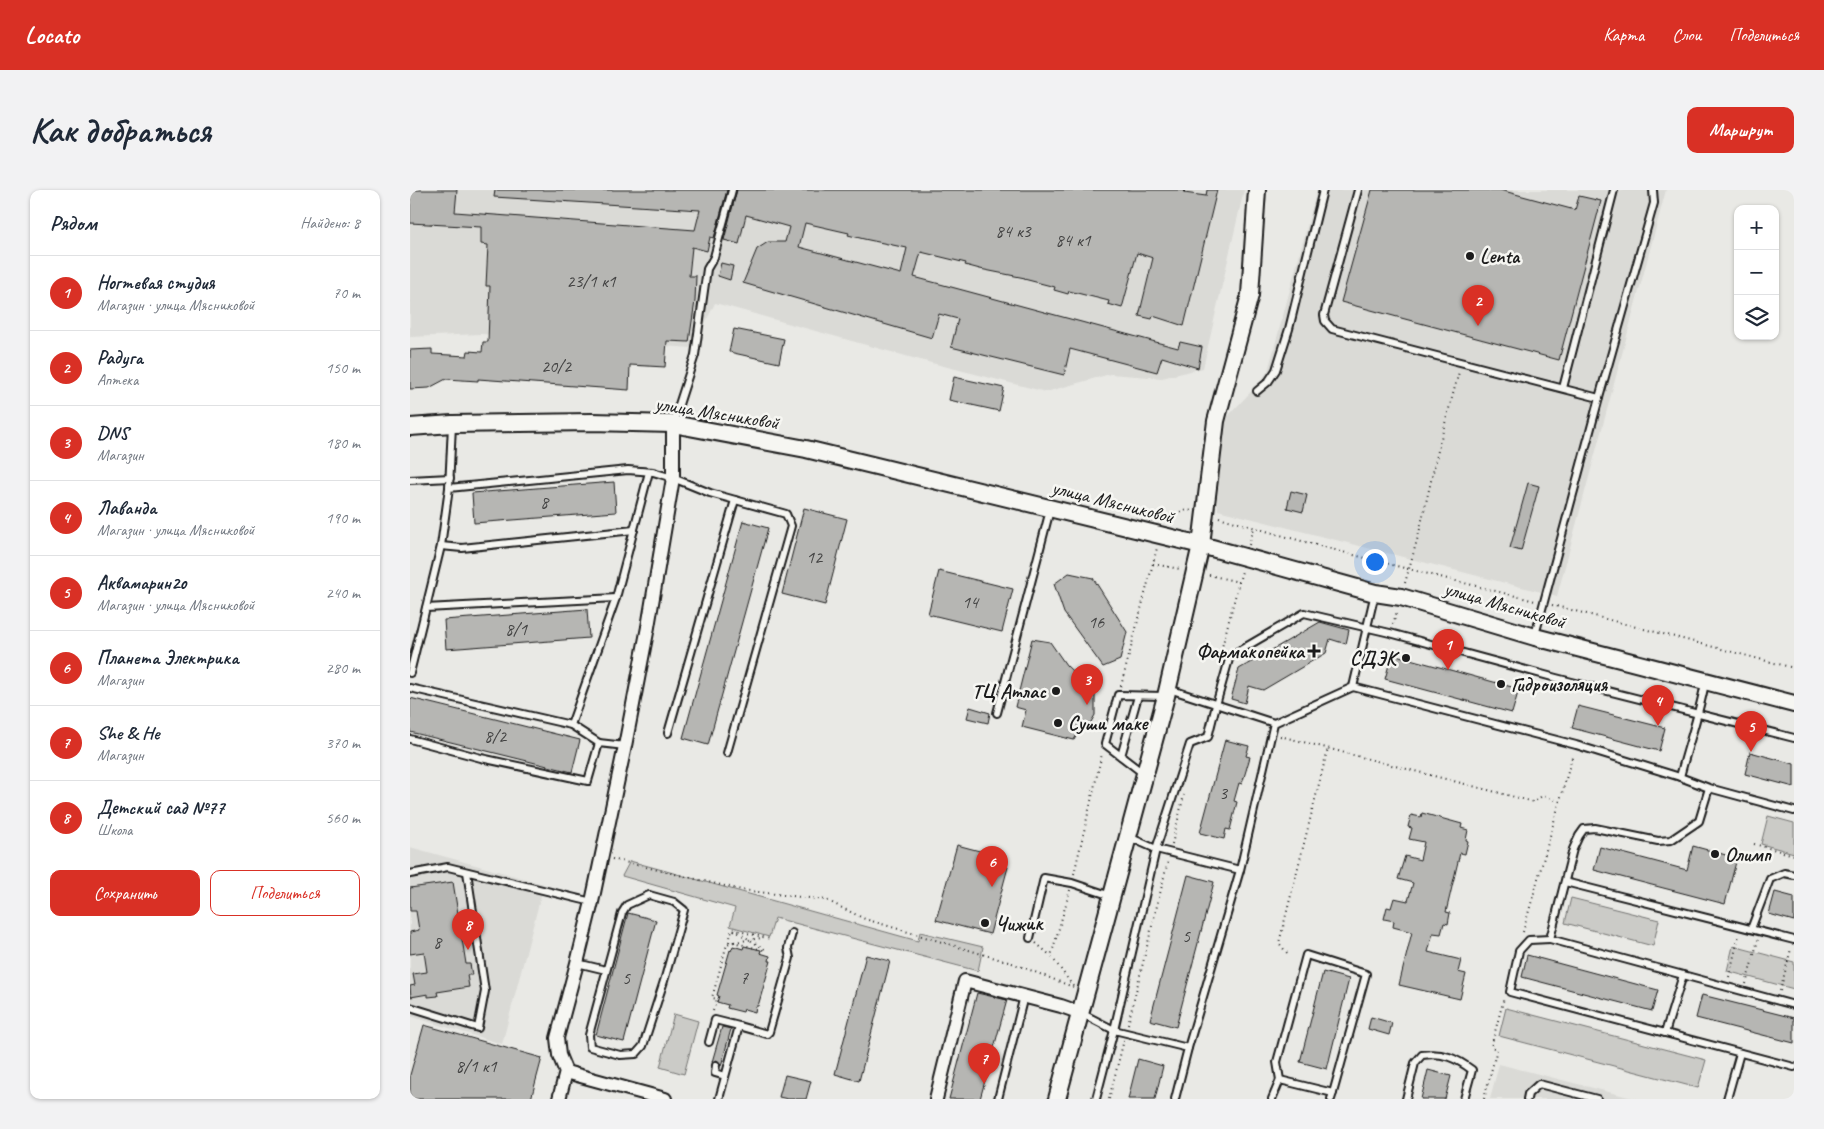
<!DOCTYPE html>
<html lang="ru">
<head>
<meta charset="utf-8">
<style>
  :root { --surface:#fff; --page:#f2f2f3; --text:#1f2937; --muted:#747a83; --line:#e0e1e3; --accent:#d93025 }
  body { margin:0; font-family:Caveat,sans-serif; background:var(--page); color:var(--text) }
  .controls { position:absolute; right:15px; top:15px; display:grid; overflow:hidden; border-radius:10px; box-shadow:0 1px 4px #0004 }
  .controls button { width:45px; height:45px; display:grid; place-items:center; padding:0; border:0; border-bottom:1px solid var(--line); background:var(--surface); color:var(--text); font:25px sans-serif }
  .you { position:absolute; left:964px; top:371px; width:18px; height:18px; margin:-12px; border:4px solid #fff; border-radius:50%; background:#1a73e8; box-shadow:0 0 0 8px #1a73e833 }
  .badge { display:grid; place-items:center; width:32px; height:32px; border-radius:50%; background:var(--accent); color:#fff; font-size:16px; font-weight:700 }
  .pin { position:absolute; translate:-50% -41px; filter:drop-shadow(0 1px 2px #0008) }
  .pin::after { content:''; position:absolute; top:26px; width:18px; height:15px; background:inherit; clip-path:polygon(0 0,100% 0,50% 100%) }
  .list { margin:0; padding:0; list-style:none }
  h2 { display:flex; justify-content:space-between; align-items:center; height:65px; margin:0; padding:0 20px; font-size:21px }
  h2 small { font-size:16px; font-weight:400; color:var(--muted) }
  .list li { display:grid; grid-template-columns:32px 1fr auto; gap:15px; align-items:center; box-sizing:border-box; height:75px; padding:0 20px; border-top:1px solid var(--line) }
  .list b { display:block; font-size:19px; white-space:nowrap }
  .list p { margin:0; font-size:16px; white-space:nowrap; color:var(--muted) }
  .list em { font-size:16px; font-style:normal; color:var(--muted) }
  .actions { display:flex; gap:10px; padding:15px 20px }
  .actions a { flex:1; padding:11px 0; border:1px solid var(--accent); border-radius:10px; text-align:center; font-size:18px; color:var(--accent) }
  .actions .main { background:var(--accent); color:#fff }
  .icon { flex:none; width:28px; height:28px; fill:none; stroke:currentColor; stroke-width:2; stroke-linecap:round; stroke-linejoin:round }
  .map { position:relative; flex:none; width:1384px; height:909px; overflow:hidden; border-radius:10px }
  header { display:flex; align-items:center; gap:30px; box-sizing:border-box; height:70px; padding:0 25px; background:var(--accent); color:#fff }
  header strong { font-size:24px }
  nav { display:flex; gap:28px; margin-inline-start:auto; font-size:18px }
  .intro { display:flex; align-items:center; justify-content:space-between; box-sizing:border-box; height:120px; padding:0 30px }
  h1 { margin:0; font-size:35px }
  .button { padding:12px 22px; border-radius:10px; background:var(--accent); color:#fff; font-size:18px; font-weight:700 }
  main { display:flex; gap:30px; padding:0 30px }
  aside { flex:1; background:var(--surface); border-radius:10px; box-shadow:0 1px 4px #0004 }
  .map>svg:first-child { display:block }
  .built { fill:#dadad6 }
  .green { fill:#cbcbc7; stroke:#747472 }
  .building { fill:#b6b6b3; stroke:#1c1c1c; fill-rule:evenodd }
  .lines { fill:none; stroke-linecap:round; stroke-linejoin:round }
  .service-casing { stroke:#1c1c1c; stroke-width:10 }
  .minor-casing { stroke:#1c1c1c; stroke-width:16 }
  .tertiary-casing { stroke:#1c1c1c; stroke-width:20 }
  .path { stroke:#1c1c1c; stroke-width:2; stroke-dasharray:1 4; stroke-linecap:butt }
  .service { stroke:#f6f6f2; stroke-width:6 }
  .minor { stroke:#f6f6f2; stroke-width:12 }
  .tertiary { stroke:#f6f6f2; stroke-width:16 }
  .poi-dot { fill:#1c1c1c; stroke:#f6f6f2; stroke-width:2 }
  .labels { text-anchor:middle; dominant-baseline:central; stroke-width:5; stroke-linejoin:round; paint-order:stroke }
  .number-label { font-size:18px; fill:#424242 }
  .poi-label { font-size:20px; font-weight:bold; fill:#1c1c1c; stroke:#f6f6f2; text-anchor:start }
  .street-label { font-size:20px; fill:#1c1c1c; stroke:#f6f6f2 }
</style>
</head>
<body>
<header>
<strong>Locato</strong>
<nav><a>Карта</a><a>Слои</a><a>Поделиться</a></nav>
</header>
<div class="intro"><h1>Как добраться</h1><a class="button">Маршрут</a></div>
<main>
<aside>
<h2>Рядом<small>Найдено: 8</small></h2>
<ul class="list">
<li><span class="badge">1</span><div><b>Ногтевая студия</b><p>Магазин · улица Мясниковой</p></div><em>70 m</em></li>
<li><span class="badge">2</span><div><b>Радуга</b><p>Аптека</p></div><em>150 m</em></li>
<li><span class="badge">3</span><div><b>DNS</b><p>Магазин</p></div><em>180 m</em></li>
<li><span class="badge">4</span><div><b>Лаванда</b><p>Магазин · улица Мясниковой</p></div><em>190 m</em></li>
<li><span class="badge">5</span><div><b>Аквамарин2о</b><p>Магазин · улица Мясниковой</p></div><em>240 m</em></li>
<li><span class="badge">6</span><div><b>Планета Электрика</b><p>Магазин</p></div><em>280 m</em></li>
<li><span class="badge">7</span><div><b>She &amp; He</b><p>Магазин</p></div><em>370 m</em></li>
<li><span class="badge">8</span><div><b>Детский сад №77</b><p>Школа</p></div><em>560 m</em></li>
</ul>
<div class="actions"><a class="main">Сохранить</a><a>Поделиться</a></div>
</aside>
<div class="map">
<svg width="1384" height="909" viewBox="0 0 1384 909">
  <rect width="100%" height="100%" fill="#e9e9e5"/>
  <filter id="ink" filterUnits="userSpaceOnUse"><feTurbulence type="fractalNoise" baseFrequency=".02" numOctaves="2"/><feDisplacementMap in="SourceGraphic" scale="10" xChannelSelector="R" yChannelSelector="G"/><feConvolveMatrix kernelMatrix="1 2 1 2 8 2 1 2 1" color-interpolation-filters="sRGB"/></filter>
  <g filter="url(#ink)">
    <g class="built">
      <path d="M0 0H834L793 178 752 188 700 184 636 202 514 171 305 113 283 158 71 144 0 147Z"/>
      <path d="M907 0H1256L1147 406 808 320 806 296 813 236 819 225 852 190 858 181Z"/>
      <path d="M0 657 134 694 92 854 0 826Z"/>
      <path d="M1089 874 1226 909H1080Z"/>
    </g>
    <g class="green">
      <path d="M1358 626 1384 633V663L1351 654Z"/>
      <path d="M220 671 508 751 510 742 573 757 568 781 365 728 359 747 320 736 325 718 212 686Z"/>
      <path d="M1161 708 1249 730 1243 756 1155 733Z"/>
      <path d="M1323 756 1384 772V799L1317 781Z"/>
      <path d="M1096 818 1296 870 1288 898 1089 846Z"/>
      <path d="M264 824 288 831 274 884 250 877Z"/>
    </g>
    <g class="building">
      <path d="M0 0H47L45 22 285 40 290 20 84 7 85 0H317L304 48 300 47 297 61 282 57 279 86H286L285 111 279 152 257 151 255 177 220 175 219 200 68 189V191L36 189 19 198 0 199V160L22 159V164L57 166 58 161 72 162 73 152H78L80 96H76L78 55 71 54V37L0 33Z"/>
      <path d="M327 0H775L774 3 796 6 797 0H807L774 136 743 126 742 129 729 126 743 68 727 63 712 118 698 114 699 111 659 101 658 104 644 100 645 97 614 89 615 88 570 79 555 75 556 73 511 62 504 87 768 158 770 152 792 157 788 178 752 167 747 182 660 159 654 185 541 157 548 129 529 124 522 148 333 93 347 59 358 52H375L379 37 336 25 329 54 314 50ZM395 33 439 43 438 45 454 49 497 58 491 84 389 57Z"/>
      <path d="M962 0H1090L1165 20 1169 6 1191 11 1149 170 931 112Z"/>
      <path d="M311 73 323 76 320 90 308 86Z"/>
      <path d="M324 139 374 149 369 173 319 162Z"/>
      <path d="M544 187 594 198 589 221 539 210Z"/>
      <path d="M204 292 206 322 64 333 62 303Z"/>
      <path d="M1118 293 1129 296 1111 361 1100 358Z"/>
      <path d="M881 301 897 305 893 322 877 318Z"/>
      <path d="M394 318 437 329 415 415 372 404Z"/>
      <path d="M333 331 358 338 298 555 273 548Z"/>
      <path d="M529 381 603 399 592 442 518 424Z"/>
      <path d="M659 383 683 388 717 442 710 470 693 477 654 423 644 394Z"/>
      <path d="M177 419 179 448 36 459 34 430Z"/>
      <path d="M910 432 939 440 936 454 920 449 916 463 853 500 839 496 835 513 821 509 829 479Z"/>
      <path d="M622 449 640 452 656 475 680 498 685 504V525L677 539 669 541 664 550 612 537 616 520 605 517Z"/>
      <path d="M982 464 1109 499 1102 523 975 489Z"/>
      <path d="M0 508 170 550 162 582 0 542Z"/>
      <path d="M1168 516 1255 538 1249 561 1162 538Z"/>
      <path d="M560 517 580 523 578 533 557 528Z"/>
      <path d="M815 550 839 556 836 566 840 567 832 594 829 593 824 611 827 612 820 640 816 639 814 649 790 643Z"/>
      <path d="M1340 562 1384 574V597L1335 584Z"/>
      <path d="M1012 623 1052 634 1051 638 1058 640 1056 650 1058 651 1055 664 1050 663 1036 722 1040 723 1038 734 1034 733 1031 744 1023 743 1018 762 1051 770 1048 782 1056 784 1050 809 989 795 1002 742 983 737 984 731 974 729 977 717 981 718 984 708 998 711 1003 693 988 689 995 666 1010 670 1014 652 999 649 1002 638 998 637 1001 625 1011 627Z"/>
      <path d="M547 655 581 664 579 672 598 677 580 744 526 730Z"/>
      <path d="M1283 656 1327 668 1315 714 1184 680 1190 657 1277 680Z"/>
      <path d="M778 685 804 692 766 837 740 830Z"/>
      <path d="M43 692 56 774H60L62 785H57L59 797 27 802 28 806 18 807V804L1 807 0 796 5 795 3 784 17 782 14 762 0 764V742L9 740 6 721H0V698Z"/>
      <path d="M1365 702 1384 707V731L1359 724Z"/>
      <path d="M218 723 246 730 214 852 186 845Z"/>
      <path d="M323 756 333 759 334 756 351 760 350 763 360 766 359 771H361L348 816H346L345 822 334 819 333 822 317 818 318 815 307 812 309 806 307 805 320 760 321 761Z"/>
      <path d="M456 765 480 771 449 891 425 884Z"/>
      <path d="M1117 765 1248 800 1242 821 1112 787Z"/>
      <path d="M913 782 939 789 917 879 890 872Z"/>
      <path d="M567 803 597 810 570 909H539Z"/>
      <path d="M1292 805 1384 828V853L1286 828Z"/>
      <path d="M961 827 982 833 979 845 958 839Z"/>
      <path d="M14 835 132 868 121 909H0V885Z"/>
      <path d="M312 837 321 839 311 876 307 870 302 872Z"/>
      <path d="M728 869 753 876 745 909H718Z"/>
      <path d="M1018 880 1041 886 1035 909H1011Z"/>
      <path d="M375 885 401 891 396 909H378L369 907Z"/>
    </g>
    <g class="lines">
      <defs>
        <g id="service">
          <path d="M948 0 914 125 915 131 922 139 1189 208"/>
          <path d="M1153 198 1204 0"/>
          <path d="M847 201 858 192 866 180 879 139 913 0"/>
          <path d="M263 233 285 165 297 79 304 67 322 0"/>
          <path d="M0 290 40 288"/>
          <path d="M39 298 42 235"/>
          <path d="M31 356 52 358 224 340"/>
          <path d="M965 403 943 497 1166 555 1270 587"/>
          <path d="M16 418 206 408"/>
          <path d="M1125 445 1189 208 1244 13 1243 0"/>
          <path d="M0 483 31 356 39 298 218 280 243 282 263 288 300 303 376 324 381 336 317 563"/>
          <path d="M1295 493C1289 525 1278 555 1270 587L1299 598 1384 621"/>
          <path d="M0 498 161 535 189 553"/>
          <path d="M759 499 864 533"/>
          <path d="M587 523 640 320"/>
          <path d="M161 535 206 408 239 282"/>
          <path d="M258 543 325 310"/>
          <path d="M0 549 71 568 178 591 189 553 215 556"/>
          <path d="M711 566 728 506"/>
          <path d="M734 584 695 554 708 505 754 506"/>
          <path d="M1299 598 1289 631 1261 650 1248 651 1185 638 1174 639 1169 646 1163 659 1140 749 1384 815"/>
          <path d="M719 647 746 659 830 680"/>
          <path d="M0 684 38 677 182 712"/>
          <path d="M1155 692 1384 750"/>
          <path d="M239 705 264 712 274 720 254 791 233 856 226 864 210 865 180 857 179 845 212 723 217 715Z"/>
          <path d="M1341 739 1360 689 1374 683 1384 685"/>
          <path d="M620 748 634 688 662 693 701 706"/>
          <path d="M1140 749 1119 750 1109 761 1100 802 1384 877"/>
          <path d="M167 773 196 780"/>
          <path d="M0 817 68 838 75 801 57 682"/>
          <path d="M671 823 704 840 778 858 765 909"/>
          <path d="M1255 843 1273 785"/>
          <path d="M299 852 305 830 329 836"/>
          <path d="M778 858 830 680 864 533 943 497"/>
          <path d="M306 875 305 883 315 886"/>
          <path d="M870 890 867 872 896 765 956 784 923 903"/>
          <path d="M309 909 329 836 357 844 359 842 380 768 378 758 382 743"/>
          <path d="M588 909 614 806"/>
          <path d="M686 909 704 840 746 659 780 554 798 547 806 515 820 466 894 423 980 443 1146 488 1384 548"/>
          <path d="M862 909 870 890 923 903 921 909"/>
          <path d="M996 909 1005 873 1012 865C1033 862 1046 868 1062 880L1054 909"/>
          <path d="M1117 909 1118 904 1129 894 1187 909"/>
          <path d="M1317 909 1330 863"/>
        </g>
        <g id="minor">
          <path d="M156 882 255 909"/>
          <path d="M149 909 156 882 149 865 147 848 167 773 182 712 215 556 238 437 263 288V234"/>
          <path d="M526 909 555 791 651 816 671 823"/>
        </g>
        <g id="tertiary">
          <path d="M0 237 42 234 182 232 263 234 396 259 791 355 965 403 991 407 1125 447 1384 514"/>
          <path d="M647 909 756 506 791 355 806 231 840 105 847 0"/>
        </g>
      </defs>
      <use href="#service" class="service-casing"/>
      <use href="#minor" class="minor-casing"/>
      <use href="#tertiary" class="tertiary-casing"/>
      <g class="path">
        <path d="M809 327C913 359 1020 384 1125 411"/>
        <path d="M754 331 756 326 777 320 782 321"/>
        <path d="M839 355 844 338"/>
        <path d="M743 374 770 379"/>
        <path d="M799 385 829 392 832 381"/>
        <path d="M995 393 1009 343 1030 252 1049 182"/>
        <path d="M1142 415 1384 478"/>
        <path d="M983 434 987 421"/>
        <path d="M810 465 829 392"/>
        <path d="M711 496 747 358"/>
        <path d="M870 546 1124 612 1132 606 1149 611"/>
        <path d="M762 654 774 605"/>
        <path d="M1344 654 1384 665"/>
        <path d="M202 669 332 700 416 710 455 729 602 773 663 797"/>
        <path d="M664 684 692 564"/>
        <path d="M660 700 641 766 663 796"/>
        <path d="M324 740 356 760"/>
        <path d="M1113 742 1163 564"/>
        <path d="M319 752 322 739 360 749"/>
        <path d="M324 752 352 748"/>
        <path d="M626 753 641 766"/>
        <path d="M877 763 869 753 918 558"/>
        <path d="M1319 787 1329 745"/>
        <path d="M1336 794 1348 750"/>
        <path d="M1370 801 1381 759"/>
        <path d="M303 821 307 809 302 808 317 754 323 752 356 761"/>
        <path d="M718 834 758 671"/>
        <path d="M699 909 714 850"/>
        <path d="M1074 909 1087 859 1081 857 1094 808"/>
      </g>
      <use href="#service" class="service"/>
      <use href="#minor" class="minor"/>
      <use href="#tertiary" class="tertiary"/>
    </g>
  </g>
  <g class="poi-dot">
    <circle cx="1060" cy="66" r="5"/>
    <path d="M901.5 453.5h5v5h5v5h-5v5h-5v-5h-5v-5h5z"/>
    <circle cx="996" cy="468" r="5"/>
    <circle cx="1091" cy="494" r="5"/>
    <circle cx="646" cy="501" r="5"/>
    <circle cx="648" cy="533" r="5"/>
    <circle cx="1305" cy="664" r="5"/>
    <circle cx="575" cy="733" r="5"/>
  </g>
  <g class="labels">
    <g class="number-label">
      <text x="603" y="41">84 к3</text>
      <text x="663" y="50">84 к1</text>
      <text x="181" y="91">23/1 к1</text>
      <text x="146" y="176">20/2</text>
      <text x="134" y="312">8</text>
      <text x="404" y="367">12</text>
      <text x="560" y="412">14</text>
      <text x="686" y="432">16</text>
      <text x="106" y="439">8/1</text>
      <text x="85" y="546">8/2</text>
      <text x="813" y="603">3</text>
      <text x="776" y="746">5</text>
      <text x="27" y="752">8</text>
      <text x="216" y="788">5</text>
      <text x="334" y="788">7</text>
      <text x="66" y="876">8/1 к1</text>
    </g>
    <g class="poi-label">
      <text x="1070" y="66">Lenta</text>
      <text x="894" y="461" text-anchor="end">Фармакопейка</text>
      <text x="986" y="468" text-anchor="end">СДЭК</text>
      <text x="1101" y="494">Гидроизоляция</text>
      <text x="636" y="501" text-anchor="end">ТЦ Атлас</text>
      <text x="658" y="533">Суши маке</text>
      <text x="1315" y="664">Олимп</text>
      <text x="585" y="733">Чижик</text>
    </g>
    <g class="street-label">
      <text transform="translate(307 223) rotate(9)">улица Мясниковой</text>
      <text transform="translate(703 312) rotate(14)">улица Мясниковой</text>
      <text transform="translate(1095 415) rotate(16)">улица Мясниковой</text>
    </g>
  </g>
</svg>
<div class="controls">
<button>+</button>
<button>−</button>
<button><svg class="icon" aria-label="layers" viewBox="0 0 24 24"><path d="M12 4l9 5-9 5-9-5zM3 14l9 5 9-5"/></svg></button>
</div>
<div class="you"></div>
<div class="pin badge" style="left:1038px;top:480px">1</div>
<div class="pin badge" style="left:1068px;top:136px">2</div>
<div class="pin badge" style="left:677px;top:515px">3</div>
<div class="pin badge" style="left:1248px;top:536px">4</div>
<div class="pin badge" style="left:1341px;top:562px">5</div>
<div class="pin badge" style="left:582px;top:697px">6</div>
<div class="pin badge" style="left:574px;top:894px">7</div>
<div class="pin badge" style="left:58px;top:760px">8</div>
</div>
</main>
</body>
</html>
